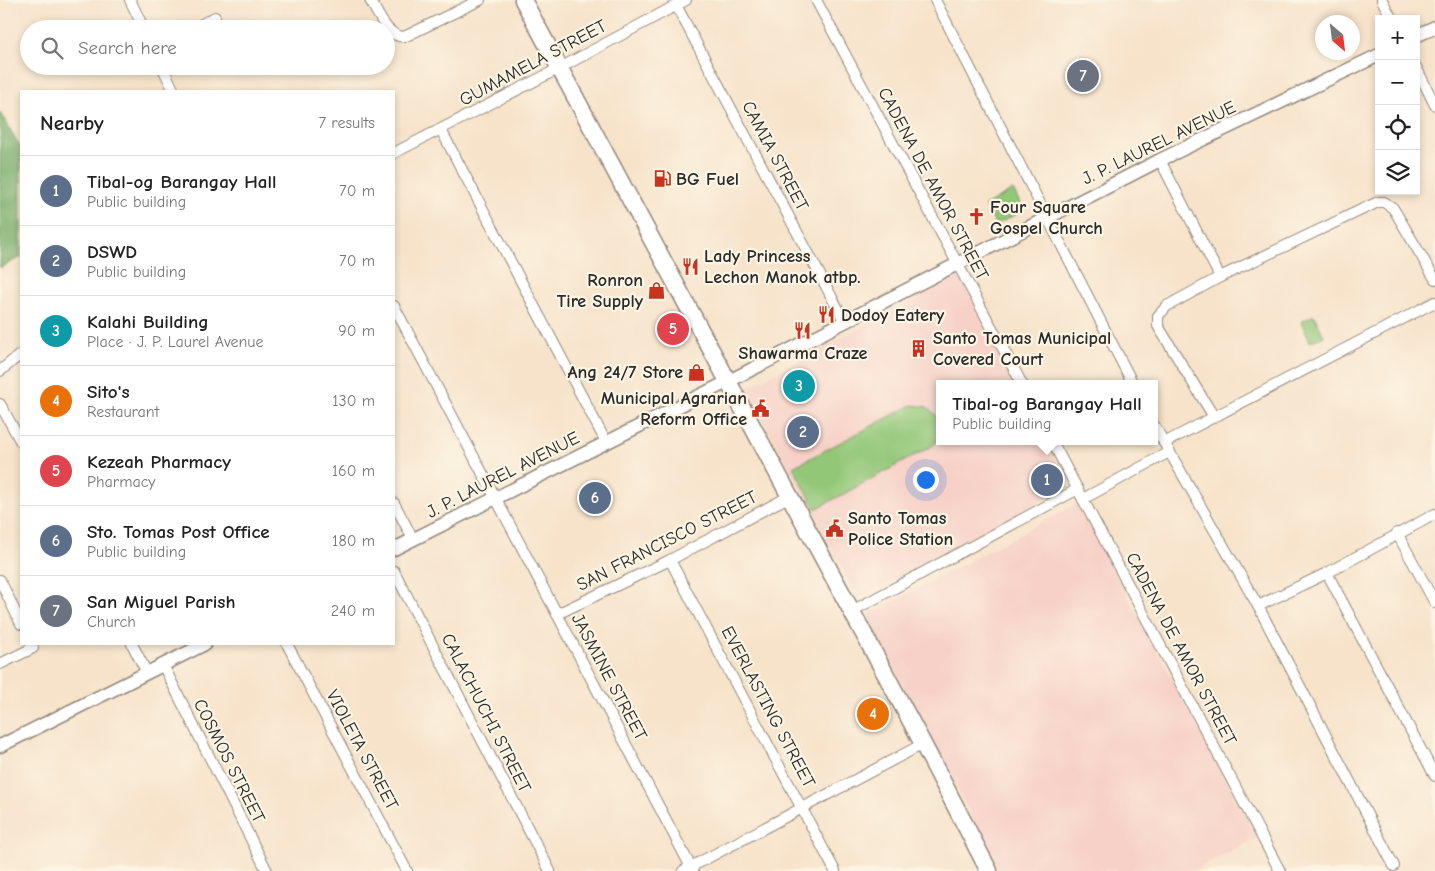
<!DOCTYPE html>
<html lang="en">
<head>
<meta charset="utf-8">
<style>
  :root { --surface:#fff; --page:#f2f2f2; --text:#222; --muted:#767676; --line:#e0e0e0; --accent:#c8321e }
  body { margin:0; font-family:"Comic Neue",sans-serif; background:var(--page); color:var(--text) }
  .controls { position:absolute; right:15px; top:15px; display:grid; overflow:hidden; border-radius:0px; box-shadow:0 2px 8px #0003 }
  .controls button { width:45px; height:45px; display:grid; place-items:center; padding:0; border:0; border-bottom:1px solid var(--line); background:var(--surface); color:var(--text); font:25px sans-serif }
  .compass { position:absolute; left:1315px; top:15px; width:45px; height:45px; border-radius:50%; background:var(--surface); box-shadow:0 2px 8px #0003; rotate:152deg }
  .you { position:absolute; left:925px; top:479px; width:18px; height:18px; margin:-12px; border:4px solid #fff; border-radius:50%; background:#1a73e8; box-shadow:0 0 0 8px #1a73e833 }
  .badge { display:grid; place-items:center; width:32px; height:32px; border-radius:50%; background:var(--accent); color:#fff; font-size:16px; font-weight:700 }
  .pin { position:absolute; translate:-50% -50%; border:2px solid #fff; box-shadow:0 1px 5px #0006 }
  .popup { position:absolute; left:936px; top:380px; width:222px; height:65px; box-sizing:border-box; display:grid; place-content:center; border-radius:0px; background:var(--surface); filter:drop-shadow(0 1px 4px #0005); font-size:16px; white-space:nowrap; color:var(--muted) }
  .popup b { font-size:19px; color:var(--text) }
  .popup::after { content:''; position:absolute; left:50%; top:100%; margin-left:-10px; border:10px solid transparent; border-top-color:var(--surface) }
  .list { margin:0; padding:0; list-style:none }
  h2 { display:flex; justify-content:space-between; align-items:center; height:65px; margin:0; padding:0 20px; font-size:21px }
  h2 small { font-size:16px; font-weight:400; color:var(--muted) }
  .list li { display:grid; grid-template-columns:32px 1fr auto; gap:15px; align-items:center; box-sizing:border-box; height:70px; padding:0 20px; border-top:1px solid var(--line) }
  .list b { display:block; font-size:19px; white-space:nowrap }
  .list p { margin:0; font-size:16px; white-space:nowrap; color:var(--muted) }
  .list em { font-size:16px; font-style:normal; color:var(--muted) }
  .icon { flex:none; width:28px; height:28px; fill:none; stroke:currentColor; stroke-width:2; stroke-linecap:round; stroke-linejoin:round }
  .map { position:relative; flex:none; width:1435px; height:871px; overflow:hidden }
  .search { position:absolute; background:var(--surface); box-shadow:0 2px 8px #0003; left:20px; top:20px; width:375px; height:55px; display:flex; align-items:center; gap:12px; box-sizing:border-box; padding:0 18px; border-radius:28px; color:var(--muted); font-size:19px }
  .panel { position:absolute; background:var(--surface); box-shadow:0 2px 8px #0003; left:20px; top:90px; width:375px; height:555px; border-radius:0px }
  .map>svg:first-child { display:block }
  .built { fill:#f7d1c7 }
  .green { fill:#93c778; stroke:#5f7952 }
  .forest { fill:#76ac68; stroke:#506c4a }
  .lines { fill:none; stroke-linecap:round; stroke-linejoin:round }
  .minor-casing { stroke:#91877a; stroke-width:12 }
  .tertiary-casing { stroke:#91877a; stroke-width:15 }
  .primary-casing { stroke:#91877a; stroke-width:19 }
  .minor { stroke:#fff; stroke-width:10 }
  .tertiary { stroke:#fff; stroke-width:12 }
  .primary { stroke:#fff; stroke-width:16 }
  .labels { text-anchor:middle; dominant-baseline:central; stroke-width:4.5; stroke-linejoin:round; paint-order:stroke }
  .street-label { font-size:18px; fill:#2b2b2b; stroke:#fcf5e5 }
  .poi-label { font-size:18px; font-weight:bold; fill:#2b2b2b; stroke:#fcf5e5; text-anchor:start }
</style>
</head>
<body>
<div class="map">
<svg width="1435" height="871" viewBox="0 0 1435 871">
  <rect width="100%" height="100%" fill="#fcf5e5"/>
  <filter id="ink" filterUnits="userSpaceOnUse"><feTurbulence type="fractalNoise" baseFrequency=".02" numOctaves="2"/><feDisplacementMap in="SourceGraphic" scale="10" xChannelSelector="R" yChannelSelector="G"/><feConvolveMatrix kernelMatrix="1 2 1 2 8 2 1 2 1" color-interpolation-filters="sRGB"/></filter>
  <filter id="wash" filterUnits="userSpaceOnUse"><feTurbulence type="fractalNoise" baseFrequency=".0096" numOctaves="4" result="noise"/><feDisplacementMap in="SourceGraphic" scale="20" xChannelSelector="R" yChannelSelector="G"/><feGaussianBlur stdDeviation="1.12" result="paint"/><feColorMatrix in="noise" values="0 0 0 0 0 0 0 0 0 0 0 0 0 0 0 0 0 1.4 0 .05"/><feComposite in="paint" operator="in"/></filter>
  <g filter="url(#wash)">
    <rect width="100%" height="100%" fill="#f7e3ca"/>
    <g class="built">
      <path d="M960 276 1016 384H940V441H1046L1069 486 858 599 746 388Z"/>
      <path d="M1078 503 1257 838 1192 871H1000L866 616Z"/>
    </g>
    <g class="green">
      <path d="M1013 190 1024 210 996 225 985 206Z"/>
      <path d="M1314 315 1324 336 1310 342 1301 322Z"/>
      <path d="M912 405 927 407 938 417 939 438 934 445 816 509 793 467Z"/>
    </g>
    <path class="forest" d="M0 112 21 148V257L0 268Z"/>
  </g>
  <g filter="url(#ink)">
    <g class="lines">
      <defs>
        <g id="minor">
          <path d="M130 0 144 29"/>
          <path d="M370 0C378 13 386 36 404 37L480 0"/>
          <path d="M816 0 1022 384"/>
          <path d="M935 0 1133 384"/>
          <path d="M1382 0 1392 19"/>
          <path d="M676 5 845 322"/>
          <path d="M193 29 215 17"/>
          <path d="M162 66 174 91"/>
          <path d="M1416 67 1435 105"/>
          <path d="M441 130 606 442"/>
          <path d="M394 153 560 68 686 0"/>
          <path d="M1160 160 1220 277"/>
          <path d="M394 306 693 871"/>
          <path d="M0 371 21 354"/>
          <path d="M0 404 21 442"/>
          <path d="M1214 417 1158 326V316L1167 306 1220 277 1378 202H1384L1393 208 1435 279"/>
          <path d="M1154 425 1258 606 1394 866"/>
          <path d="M1052 441 1280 871"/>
          <path d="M1164 443 1435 302"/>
          <path d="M1083 499 1169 452"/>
          <path d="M394 503 413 539"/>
          <path d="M1397 533 1435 603"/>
          <path d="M670 560 835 871"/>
          <path d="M394 571 550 871"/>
          <path d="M1327 573 1435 776"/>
          <path d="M0 580 21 624"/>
          <path d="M1258 606 1327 573 1435 514"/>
          <path d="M852 611 1078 489"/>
          <path d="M557 614 670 560 790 496"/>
          <path d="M132 644 147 673"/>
          <path d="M287 644 407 871"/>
          <path d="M0 664 33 648 31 644"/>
          <path d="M163 665 267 871"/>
          <path d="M683 871 923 744"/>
        </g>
        <g id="tertiary">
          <path d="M1416 36 1435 27"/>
          <path d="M394 549 729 381 1160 160 1379 55"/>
          <path d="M0 746 205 644"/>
        </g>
        <path id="primary" d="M523 0 923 744 989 871"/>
      </defs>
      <use href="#minor" class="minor-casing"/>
      <use href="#tertiary" class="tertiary-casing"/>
      <use href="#primary" class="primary-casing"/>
      <use href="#minor" class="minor"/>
      <use href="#tertiary" class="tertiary"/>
      <use href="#primary" class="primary"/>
    </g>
  </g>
  <defs>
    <symbol id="fuel-bare" viewBox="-9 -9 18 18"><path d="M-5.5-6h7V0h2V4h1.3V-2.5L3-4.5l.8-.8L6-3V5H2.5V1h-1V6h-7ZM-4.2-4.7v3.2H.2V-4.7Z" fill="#c8321e" stroke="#fcf5e5" stroke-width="2.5" paint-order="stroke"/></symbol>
    <symbol id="church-bare" viewBox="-9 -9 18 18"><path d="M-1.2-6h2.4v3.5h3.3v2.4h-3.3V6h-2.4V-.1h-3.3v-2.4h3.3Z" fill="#c8321e" stroke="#fcf5e5" stroke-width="2.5" paint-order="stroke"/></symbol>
    <symbol id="restaurant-bare" viewBox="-9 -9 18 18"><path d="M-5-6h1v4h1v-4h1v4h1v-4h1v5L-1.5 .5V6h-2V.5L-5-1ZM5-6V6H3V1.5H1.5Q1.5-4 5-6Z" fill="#c8321e" stroke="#fcf5e5" stroke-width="2.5" paint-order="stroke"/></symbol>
    <symbol id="shop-bare" viewBox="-9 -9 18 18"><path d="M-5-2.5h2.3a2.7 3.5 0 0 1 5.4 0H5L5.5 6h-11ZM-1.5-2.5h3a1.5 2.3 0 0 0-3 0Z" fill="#c8321e" stroke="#fcf5e5" stroke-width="2.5" paint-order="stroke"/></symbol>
    <symbol id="building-bare" viewBox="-9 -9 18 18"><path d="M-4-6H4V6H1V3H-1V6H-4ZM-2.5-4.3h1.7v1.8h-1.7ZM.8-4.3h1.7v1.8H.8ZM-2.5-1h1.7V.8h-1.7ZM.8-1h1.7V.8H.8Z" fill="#c8321e" stroke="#fcf5e5" stroke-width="2.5" paint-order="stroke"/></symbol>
    <symbol id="civic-bare" viewBox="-9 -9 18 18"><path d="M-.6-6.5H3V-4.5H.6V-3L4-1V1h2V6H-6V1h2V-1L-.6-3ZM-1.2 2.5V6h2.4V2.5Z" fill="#c8321e" stroke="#fcf5e5" stroke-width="2.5" paint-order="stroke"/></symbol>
  </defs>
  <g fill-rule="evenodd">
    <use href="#fuel-bare" x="650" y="166" width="25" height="25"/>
    <use href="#church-bare" x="964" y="204" width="25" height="25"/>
    <use href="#restaurant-bare" x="678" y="254" width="25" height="25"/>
    <use href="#shop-bare" x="644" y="278" width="25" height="25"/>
    <use href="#restaurant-bare" x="814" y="302" width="25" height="25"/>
    <use href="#restaurant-bare" x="790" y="318" width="25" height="25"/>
    <use href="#building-bare" x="906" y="336" width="25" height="25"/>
    <use href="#shop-bare" x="684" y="360" width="25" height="25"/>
    <use href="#civic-bare" x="748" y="396" width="25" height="25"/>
    <use href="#civic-bare" x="822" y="516" width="25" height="25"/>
  </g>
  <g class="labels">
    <g class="street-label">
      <text transform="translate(533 63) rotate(-28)">GUMAMELA STREET</text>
      <text transform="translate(1159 143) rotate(-26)">J. P. LAUREL AVENUE</text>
      <text transform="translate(775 156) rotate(62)">CAMIA STREET</text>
      <text transform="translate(933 184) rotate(62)">CADENA DE AMOR STREET</text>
      <text transform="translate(503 475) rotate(-27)">J. P. LAUREL AVENUE</text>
      <text transform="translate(667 541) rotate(-27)">SAN FRANCISCO STREET</text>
      <text transform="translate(1181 649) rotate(62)">CADENA DE AMOR STREET</text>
      <text transform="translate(609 677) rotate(62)">JASMINE STREET</text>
      <text transform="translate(768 707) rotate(62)">EVERLASTING STREET</text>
      <text transform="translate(486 713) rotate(63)">CALACHUCHI STREET</text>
      <text transform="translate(362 750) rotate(62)">VIOLETA STREET</text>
      <text transform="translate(229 761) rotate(63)">COSMOS STREET</text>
    </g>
    <g class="poi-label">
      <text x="676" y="179">BG Fuel</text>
      <text x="990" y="207">Four Square<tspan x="990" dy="21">Gospel Church</tspan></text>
      <text x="704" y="256">Lady Princess<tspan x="704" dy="21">Lechon Manok atbp.</tspan></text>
      <text x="643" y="280" text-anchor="end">Ronron<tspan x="643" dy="21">Tire Supply</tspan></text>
      <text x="841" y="315">Dodoy Eatery</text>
      <text x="933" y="338">Santo Tomas Municipal<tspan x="933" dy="21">Covered Court</tspan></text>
      <text x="803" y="353" text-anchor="middle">Shawarma Craze</text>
      <text x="683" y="372" text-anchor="end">Ang 24/7 Store</text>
      <text x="747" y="398" text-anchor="end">Municipal Agrarian<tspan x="747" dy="21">Reform Office</tspan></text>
      <text x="848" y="518">Santo Tomas<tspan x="848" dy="21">Police Station</tspan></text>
    </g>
  </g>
</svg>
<div class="controls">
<button>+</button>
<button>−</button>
<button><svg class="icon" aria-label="locate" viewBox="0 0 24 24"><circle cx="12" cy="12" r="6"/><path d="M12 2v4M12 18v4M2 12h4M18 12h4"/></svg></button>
<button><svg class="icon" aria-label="layers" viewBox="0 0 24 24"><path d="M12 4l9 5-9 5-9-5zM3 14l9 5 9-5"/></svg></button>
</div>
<svg class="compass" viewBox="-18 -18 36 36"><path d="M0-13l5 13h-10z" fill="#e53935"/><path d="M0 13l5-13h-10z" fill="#767676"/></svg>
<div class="you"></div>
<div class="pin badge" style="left:1047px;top:480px;background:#5c6f8a">1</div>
<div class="popup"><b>Tibal-og Barangay Hall</b>Public building</div>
<div class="pin badge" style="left:803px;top:432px;background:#5c6f8a">2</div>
<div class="pin badge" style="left:799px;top:386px;background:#0f9aa8">3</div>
<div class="pin badge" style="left:873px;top:714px;background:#e8710a">4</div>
<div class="pin badge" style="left:673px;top:329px;background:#e0444e">5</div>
<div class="pin badge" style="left:595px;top:498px;background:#5c6f8a">6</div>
<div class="pin badge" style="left:1083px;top:76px;background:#6b7280">7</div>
<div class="search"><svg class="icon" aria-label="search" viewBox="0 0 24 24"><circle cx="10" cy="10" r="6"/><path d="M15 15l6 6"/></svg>Search here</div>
<section class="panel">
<h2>Nearby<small>7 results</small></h2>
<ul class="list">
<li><span class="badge" style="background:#5c6f8a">1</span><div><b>Tibal-og Barangay Hall</b><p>Public building</p></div><em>70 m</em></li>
<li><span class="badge" style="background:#5c6f8a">2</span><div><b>DSWD</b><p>Public building</p></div><em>70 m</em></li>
<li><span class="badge" style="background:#0f9aa8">3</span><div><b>Kalahi Building</b><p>Place · J. P. Laurel Avenue</p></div><em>90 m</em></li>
<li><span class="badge" style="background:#e8710a">4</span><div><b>Sito's</b><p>Restaurant</p></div><em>130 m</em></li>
<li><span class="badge" style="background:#e0444e">5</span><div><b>Kezeah Pharmacy</b><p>Pharmacy</p></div><em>160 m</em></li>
<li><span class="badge" style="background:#5c6f8a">6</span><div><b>Sto. Tomas Post Office</b><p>Public building</p></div><em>180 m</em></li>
<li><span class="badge" style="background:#6b7280">7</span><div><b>San Miguel Parish</b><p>Church</p></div><em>240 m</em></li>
</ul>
</section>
</div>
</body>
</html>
